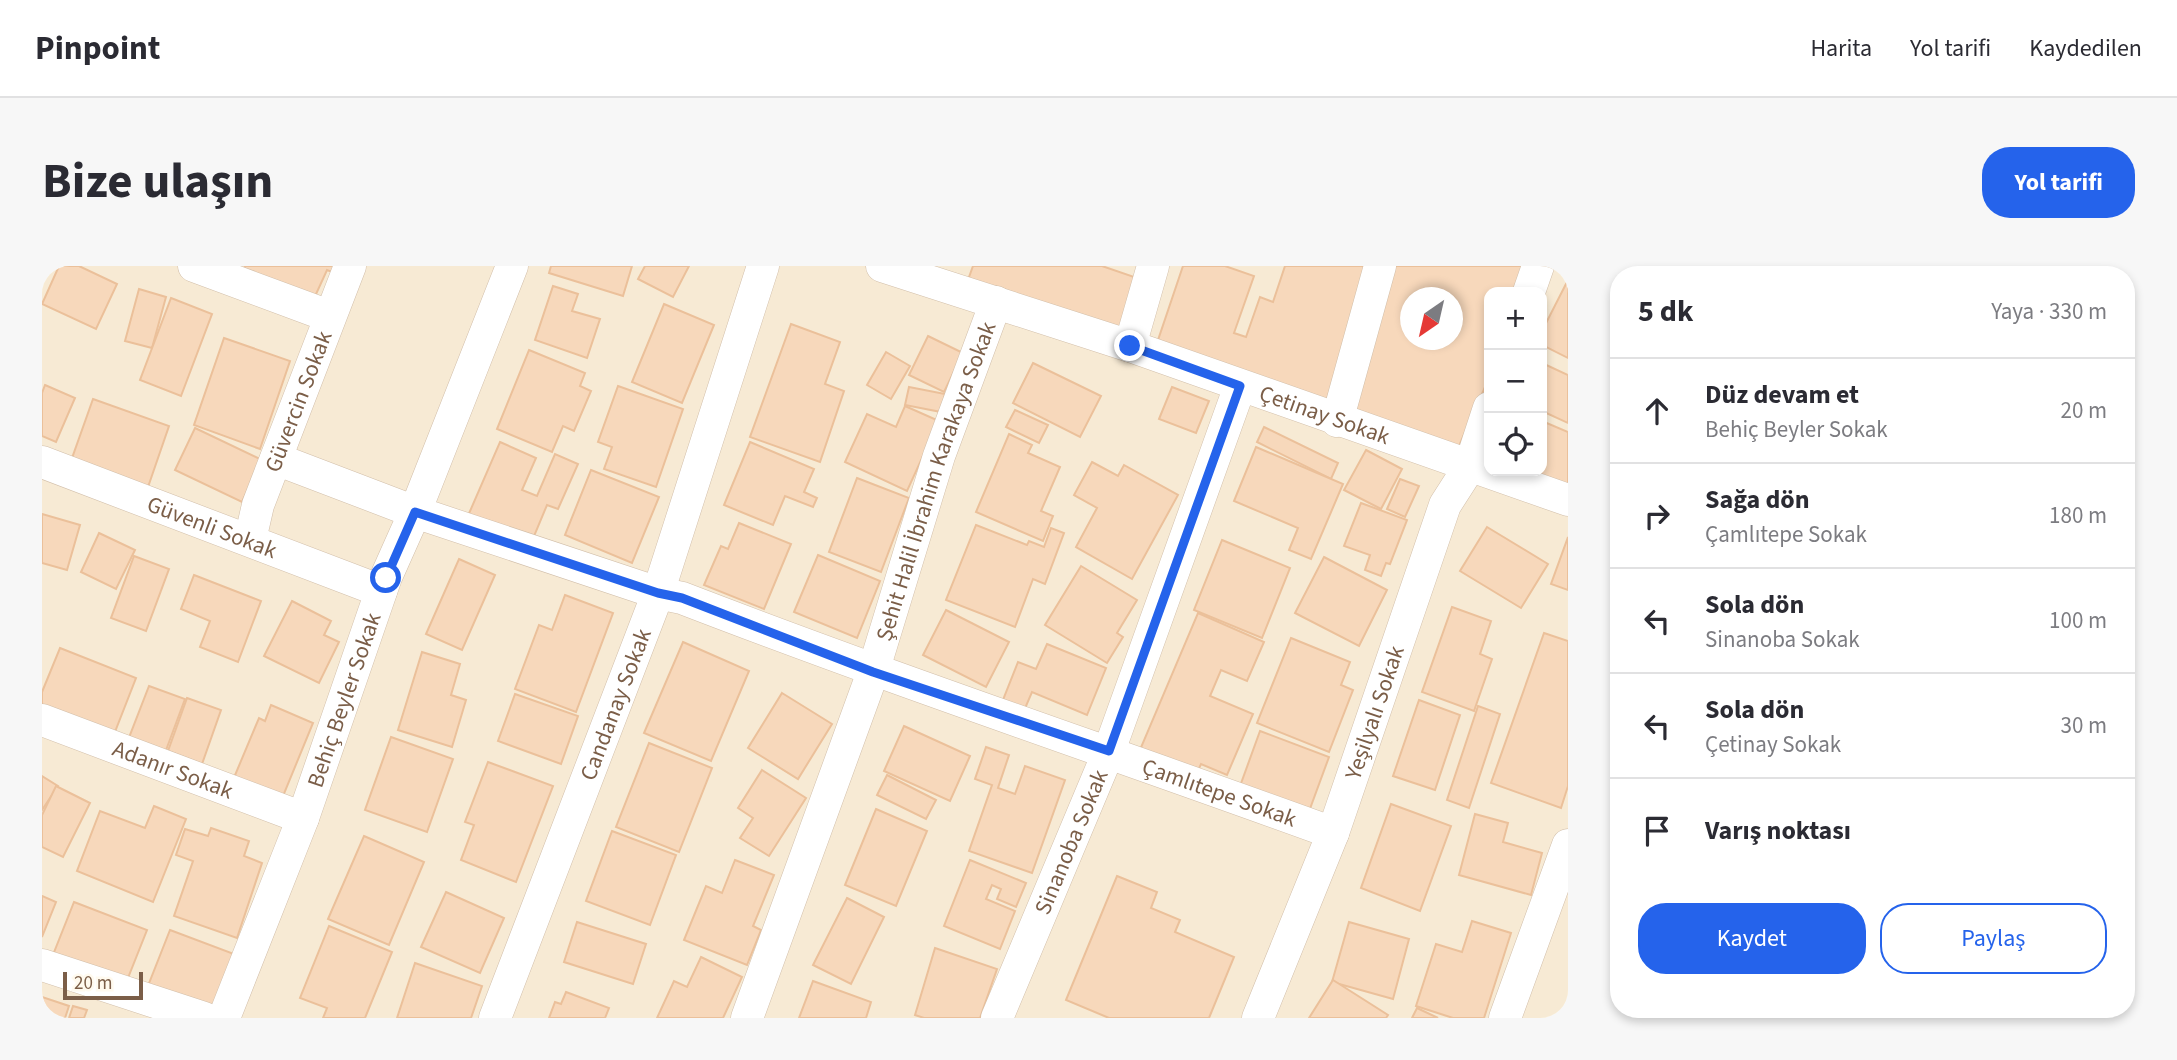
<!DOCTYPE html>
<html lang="tr">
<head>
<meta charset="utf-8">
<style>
  :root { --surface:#fff; --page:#f7f7f7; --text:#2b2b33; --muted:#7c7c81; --line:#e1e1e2; --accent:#2563eb }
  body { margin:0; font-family:"Source Sans 3",sans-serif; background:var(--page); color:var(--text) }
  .controls { position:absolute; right:21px; top:21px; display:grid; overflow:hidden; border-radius:14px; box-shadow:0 4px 10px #0003 }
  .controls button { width:63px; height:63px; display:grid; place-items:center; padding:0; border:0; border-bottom:2px solid var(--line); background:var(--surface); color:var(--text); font:35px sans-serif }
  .compass { position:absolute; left:1358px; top:21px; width:63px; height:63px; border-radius:50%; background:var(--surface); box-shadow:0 4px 10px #0003; rotate:214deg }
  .scale { position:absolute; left:21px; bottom:18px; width:80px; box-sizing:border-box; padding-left:7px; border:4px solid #7b5e48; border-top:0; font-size:19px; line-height:24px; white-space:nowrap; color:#7b5e48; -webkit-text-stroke:5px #fffaef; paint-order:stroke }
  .stop { position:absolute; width:21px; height:21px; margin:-16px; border:5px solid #2563eb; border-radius:50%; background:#fff }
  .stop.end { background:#2563eb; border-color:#fff; box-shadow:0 2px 7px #0008 }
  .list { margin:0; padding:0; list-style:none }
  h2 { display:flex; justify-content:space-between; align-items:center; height:91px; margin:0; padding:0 28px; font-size:30px }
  h2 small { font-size:23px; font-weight:400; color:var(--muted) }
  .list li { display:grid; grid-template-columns:46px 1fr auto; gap:21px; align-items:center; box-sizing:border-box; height:105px; padding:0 28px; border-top:2px solid var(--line) }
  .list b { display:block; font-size:26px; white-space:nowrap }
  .list p { margin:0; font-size:23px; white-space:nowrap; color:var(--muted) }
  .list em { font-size:23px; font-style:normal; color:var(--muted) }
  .actions { display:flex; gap:14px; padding:21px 28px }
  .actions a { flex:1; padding:16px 0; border:2px solid var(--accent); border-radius:28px; text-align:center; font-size:24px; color:var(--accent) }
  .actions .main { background:var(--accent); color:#fff }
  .icon { flex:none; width:38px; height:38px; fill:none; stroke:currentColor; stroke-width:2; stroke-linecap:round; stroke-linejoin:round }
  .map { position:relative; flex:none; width:1526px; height:752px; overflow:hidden; border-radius:28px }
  header { display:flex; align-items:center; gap:42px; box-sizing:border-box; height:98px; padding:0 35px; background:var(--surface); border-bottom:2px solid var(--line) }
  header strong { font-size:33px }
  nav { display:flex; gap:38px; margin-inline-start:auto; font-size:24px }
  .intro { display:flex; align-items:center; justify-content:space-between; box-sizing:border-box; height:168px; padding:0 42px }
  h1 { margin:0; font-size:49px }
  .button { padding:18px 32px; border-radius:28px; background:var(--accent); color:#fff; font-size:24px; font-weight:700 }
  main { display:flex; gap:42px; padding:0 42px }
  aside { flex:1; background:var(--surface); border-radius:28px; box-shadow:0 4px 10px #0003 }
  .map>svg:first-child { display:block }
  .residential { fill:#f7ead4; fill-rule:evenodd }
  .building { fill:#f7d8bb; stroke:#ebc09a; stroke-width:2; fill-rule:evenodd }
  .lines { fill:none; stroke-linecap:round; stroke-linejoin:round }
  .minor-casing { stroke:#d2bfaa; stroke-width:33 }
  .minor { stroke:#fff; stroke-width:32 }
  .route { stroke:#2563eb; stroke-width:9 }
  .labels { text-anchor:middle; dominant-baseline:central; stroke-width:6; stroke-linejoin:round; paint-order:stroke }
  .street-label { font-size:23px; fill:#7b5e48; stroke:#fffaef }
</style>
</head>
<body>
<header>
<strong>Pinpoint</strong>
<nav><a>Harita</a><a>Yol tarifi</a><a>Kaydedilen</a></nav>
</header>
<div class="intro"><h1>Bize ulaşın</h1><a class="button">Yol tarifi</a></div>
<main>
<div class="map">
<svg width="1526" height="752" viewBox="0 0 1526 752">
  <rect width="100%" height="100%" fill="#fef7e6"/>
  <path class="residential" d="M0 0H1526V752H0ZM1447 26H1500V205H1447ZM1368 32H1410V74H1368Z"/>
  <g class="building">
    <path d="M17 0H37L75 18 54 63 0 38Z"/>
    <path d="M203 0H298L295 8 285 4 270 37 200 6Z"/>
    <path d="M509 0H590L581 30 507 7Z"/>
    <path d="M603 0H647L631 31 596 13Z"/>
    <path d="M931 0H1060L1101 14 1078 82 921 28Z"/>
    <path d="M1141 0H1183L1212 10 1192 67 1204 71 1218 31 1231 36 1243 0H1331L1281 145 1112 86Z"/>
    <path d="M1352 0H1497L1485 26H1447V112L1413 189 1285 153ZM1368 32H1410V74H1368Z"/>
    <path d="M1526 14V92L1500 79V65Z"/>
    <path d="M511 20 536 28 530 45 558 53 545 92 493 74Z"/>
    <path d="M97 23 124 31 110 82 83 75Z"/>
    <path d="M129 32 170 48 139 130 98 114Z"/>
    <path d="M622 38 672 59 640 137 590 116Z"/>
    <path d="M749 58 798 76 783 118 802 125 778 196 708 171Z"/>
    <path d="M886 70 921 87 902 126 867 109Z"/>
    <path d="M182 72 248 95 218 183 152 159Z"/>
    <path d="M487 84 543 107 538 120 549 125 532 165 521 160 510 186 455 163Z"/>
    <path d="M844 86 868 100 849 133 825 119Z"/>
    <path d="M991 97 1059 130 1038 171 971 137Z"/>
    <path d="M1500 97 1526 109V157L1500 145Z"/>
    <path d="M3 119 33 132 14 176 0 170V127Z"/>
    <path d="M576 120 641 143 614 221 562 203 570 181 556 176Z"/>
    <path d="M867 121 903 128 899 146 863 139Z"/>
    <path d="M1130 121 1167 135 1154 167 1117 153Z"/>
    <path d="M51 133 127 160 106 221 29 195Z"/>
    <path d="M863 140 897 155 865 225 803 196 825 148 854 161Z"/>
    <path d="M973 144 1006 159 997 177 964 161Z"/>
    <path d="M1500 155 1526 166V241L1455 205H1500Z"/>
    <path d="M1222 161 1296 197 1289 213 1215 176Z"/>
    <path d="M153 162 220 194 200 236 133 204Z"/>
    <path d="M967 168 990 179 986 187 1018 201 999 245 1011 250 1001 275 934 246Z"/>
    <path d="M458 176 494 192 480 224 495 230 513 188 536 198 516 243 505 239 485 287 422 259Z"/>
    <path d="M708 176 772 203 762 226 775 232 771 241 743 230 731 259 682 239Z"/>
    <path d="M1214 181 1301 218 1269 293 1247 284 1256 262 1192 235Z"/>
    <path d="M1324 184 1360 203 1339 243 1302 224Z"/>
    <path d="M1050 196 1076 210 1082 199 1136 229 1090 313 1034 281 1055 242 1032 229Z"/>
    <path d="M549 204 617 231 590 297 523 269Z"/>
    <path d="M815 212 867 232 839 306 787 286Z"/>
    <path d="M1358 213 1377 220 1363 251 1345 243Z"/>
    <path d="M1319 237 1365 254 1348 298 1344 297 1339 310 1323 304 1328 289 1302 280Z"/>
    <path d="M0 248 38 259 25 304 0 297Z"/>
    <path d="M697 257 749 278 722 343 662 319 679 280 686 283Z"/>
    <path d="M934 259 985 279 987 275 1002 281 1009 262 1022 267 1003 318 991 313 973 361 904 334Z"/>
    <path d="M1445 261 1506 298 1479 342 1418 305Z"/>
    <path d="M57 267 93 284 74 323 39 306Z"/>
    <path d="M1526 271V324L1509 318Z"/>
    <path d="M1180 274 1248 302 1220 372 1152 344Z"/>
    <path d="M776 289 838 315 815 372 752 346Z"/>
    <path d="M92 290 127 303 104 365 69 352Z"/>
    <path d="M1282 291 1345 324 1317 380 1253 347Z"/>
    <path d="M417 293 453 309 420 384 384 368Z"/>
    <path d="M1039 300 1095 334 1075 367 1081 371 1065 397 1003 359Z"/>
    <path d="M152 309 219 335 196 396 158 381 168 355 139 343Z"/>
    <path d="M523 329 571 347 534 446 473 423 497 359 510 364Z"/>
    <path d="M250 335 289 355 282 369 297 376 277 417 222 390Z"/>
    <path d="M1410 341 1449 355 1438 388 1450 393 1432 445 1380 426Z"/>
    <path d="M904 344 967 376 944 421 881 389Z"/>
    <path d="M1156 347 1222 376 1205 415 1179 404 1168 430 1211 448 1185 509 1159 498 1148 522 1092 498Z"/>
    <path d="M1502 367 1526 375V520L1519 542 1449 517Z"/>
    <path d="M1249 372 1308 396 1299 419 1311 424 1287 486 1215 457Z"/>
    <path d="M641 376 707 405 669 495 602 467Z"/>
    <path d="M1005 378 1064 402 1045 449 990 426 981 447 959 439 976 396 994 403Z"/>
    <path d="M18 382 94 412 69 476 0 449V426Z"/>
    <path d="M380 386 418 398 409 429 424 434 410 481 356 464Z"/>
    <path d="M107 420 143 433 120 495 83 482Z"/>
    <path d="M740 427 790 458 756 513 706 482Z"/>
    <path d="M473 428 536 450 519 498 456 475Z"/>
    <path d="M145 432 179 444 160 498 126 485Z"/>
    <path d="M1377 434 1418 449 1393 524 1351 510Z"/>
    <path d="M229 439 271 457 239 535 191 514 217 452 223 455Z"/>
    <path d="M1436 440 1458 448 1427 542 1405 534Z"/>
    <path d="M862 460 928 490 908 535 842 505Z"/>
    <path d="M1218 465 1287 491 1262 559 1193 534Z"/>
    <path d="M349 471 411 493 385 566 323 544Z"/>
    <path d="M607 477 670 502 637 586 574 561Z"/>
    <path d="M944 481 967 489 956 522 973 528 983 500 1023 514 990 607 927 585 950 519 933 513Z"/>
    <path d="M446 496 511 520 474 616 419 594 432 559 423 556Z"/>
    <path d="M720 504 764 532 727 590 698 572 711 552 696 542Z"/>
    <path d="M845 509 894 534 884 553 835 529Z"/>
    <path d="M0 510 16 520 0 544Z"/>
    <path d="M14 520 48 537 21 591 0 581V549Z"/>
    <path d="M1349 538 1409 560 1378 645 1319 622Z"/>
    <path d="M112 540 144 553 111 636 35 605 58 545 103 562Z"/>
    <path d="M834 543 885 565 854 640 803 619Z"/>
    <path d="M1433 548 1466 557 1461 576 1500 587 1489 629 1417 609Z"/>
    <path d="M169 562 207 575 202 590 220 597 195 672 132 650 151 595 134 589 143 563 166 570Z"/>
    <path d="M570 565 634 589 608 659 544 635Z"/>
    <path d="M322 570 382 596 347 679 286 653Z"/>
    <path d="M693 594 732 609 711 660 719 664 705 699 642 674 664 620 680 627Z"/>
    <path d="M928 594 984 617 974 641 955 633 959 623 950 619 944 633 973 645 958 683 902 660Z"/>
    <path d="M1075 610 1115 626 1109 642 1138 654 1133 666 1192 691 1167 752H1067L1024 734Z"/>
    <path d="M404 626 462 652 438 707 379 681Z"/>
    <path d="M0 630 14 636 0 671Z"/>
    <path d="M805 632 842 651 809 718 771 699Z"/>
    <path d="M32 636 105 664 80 727 7 699Z"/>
    <path d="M1430 655 1469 667 1442 752H1411L1374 740 1394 678 1420 686Z"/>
    <path d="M535 656 604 678 591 718 522 696Z"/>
    <path d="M1307 656 1367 673 1351 733 1290 716Z"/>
    <path d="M287 660 350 686 323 752H281L285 742 258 732Z"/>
    <path d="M128 664 192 688 168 749 104 725Z"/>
    <path d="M893 682 955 703 938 752H882L873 749Z"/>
    <path d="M659 691 700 711 681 752H615L632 715 645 721Z"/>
    <path d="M373 697 440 720 429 752H355Z"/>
    <path d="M1291 714 1346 749 1344 752H1267Z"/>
    <path d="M771 715 829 736 824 752H757Z"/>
    <path d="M524 726 567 742 563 752H507L513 736 519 738Z"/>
    <path d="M0 731 27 740 23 752H0Z"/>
    <path d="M31 740 45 744 42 752H27Z"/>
    <path d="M1375 742 1396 752H1370Z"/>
  </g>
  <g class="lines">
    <defs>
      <g id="minor">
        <path d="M152 0 287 50"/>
        <path id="s1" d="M840 0 1088 80 1526 234"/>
        <path d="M1487 26 1496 0"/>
        <path d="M1088 80 1111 0"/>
        <path d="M1295 155 1338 0"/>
        <path id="s2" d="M234 193 373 246 616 327 640 332C855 415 1074 488 1291 567"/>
        <path id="s3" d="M0 196 339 325"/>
        <path id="s4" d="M208 274 216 239 308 0"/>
        <path id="s5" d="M0 454 261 552"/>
        <path d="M0 699 162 752"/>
        <path id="s6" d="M182 752 261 552 344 311 373 246 470 0"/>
        <path id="s7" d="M453 752 616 327 721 0"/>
        <path id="s8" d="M705 752 831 406 897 190 954 36"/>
        <path id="s9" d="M955 752 1067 485 1198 120"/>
        <path id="s10" d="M1216 752 1291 567 1403 239 1428 200 1447 142"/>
        <path d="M1463 752 1526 579"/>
      </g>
    </defs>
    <use href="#minor" class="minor-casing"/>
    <use href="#minor" class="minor"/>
  </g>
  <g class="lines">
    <path class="route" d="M344 312 373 246 616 327 640 332 831 406 1067 485 1198 120 1088 80"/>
  </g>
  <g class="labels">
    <g class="street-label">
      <text stroke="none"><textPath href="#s4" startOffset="147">Güvercin Sokak</textPath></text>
      <text stroke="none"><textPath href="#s1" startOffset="467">Çetinay Sokak</textPath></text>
      <text stroke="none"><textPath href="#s8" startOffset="569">Şehit Halil İbrahim Karakaya Sokak</textPath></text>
      <text stroke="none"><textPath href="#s3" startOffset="182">Güvenli Sokak</textPath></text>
      <text stroke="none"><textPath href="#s6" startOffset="340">Behiç Beyler Sokak</textPath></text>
      <text stroke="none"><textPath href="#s7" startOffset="336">Candanay Sokak</textPath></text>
      <text stroke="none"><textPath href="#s10" startOffset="327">Yeşilyalı Sokak</textPath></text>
      <text stroke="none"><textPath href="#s5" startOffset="140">Adanır Sokak</textPath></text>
      <text stroke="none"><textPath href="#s2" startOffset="1001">Çamlıtepe Sokak</textPath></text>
      <text stroke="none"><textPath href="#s9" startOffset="191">Sinanoba Sokak</textPath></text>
    </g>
  </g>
</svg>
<div class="controls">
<button>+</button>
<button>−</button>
<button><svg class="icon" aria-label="locate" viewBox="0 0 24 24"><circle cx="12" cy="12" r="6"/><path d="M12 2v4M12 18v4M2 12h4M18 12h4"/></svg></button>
</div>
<svg class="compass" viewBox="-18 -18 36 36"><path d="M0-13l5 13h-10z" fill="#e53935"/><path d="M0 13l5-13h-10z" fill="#7c7c81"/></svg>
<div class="scale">20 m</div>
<div class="stop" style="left:344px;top:312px"></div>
<div class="stop end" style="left:1088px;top:80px"></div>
</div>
<aside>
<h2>5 dk<small>Yaya · 330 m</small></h2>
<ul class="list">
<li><svg class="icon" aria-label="ahead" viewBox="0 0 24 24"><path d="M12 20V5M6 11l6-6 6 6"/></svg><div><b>Düz devam et</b><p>Behiç Beyler Sokak</p></div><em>20 m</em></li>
<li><svg class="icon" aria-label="right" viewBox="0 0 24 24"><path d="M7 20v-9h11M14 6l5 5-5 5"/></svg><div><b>Sağa dön</b><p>Çamlıtepe Sokak</p></div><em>180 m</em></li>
<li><svg class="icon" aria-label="left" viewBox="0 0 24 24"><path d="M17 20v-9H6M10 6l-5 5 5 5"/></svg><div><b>Sola dön</b><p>Sinanoba Sokak</p></div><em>100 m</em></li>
<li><svg class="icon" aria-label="left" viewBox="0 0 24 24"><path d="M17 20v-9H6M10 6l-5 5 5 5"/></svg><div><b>Sola dön</b><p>Çetinay Sokak</p></div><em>30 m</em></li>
<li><svg class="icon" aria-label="arrive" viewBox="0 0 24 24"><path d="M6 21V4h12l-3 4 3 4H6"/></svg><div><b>Varış noktası</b></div></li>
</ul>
<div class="actions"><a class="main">Kaydet</a><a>Paylaş</a></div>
</aside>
</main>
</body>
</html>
